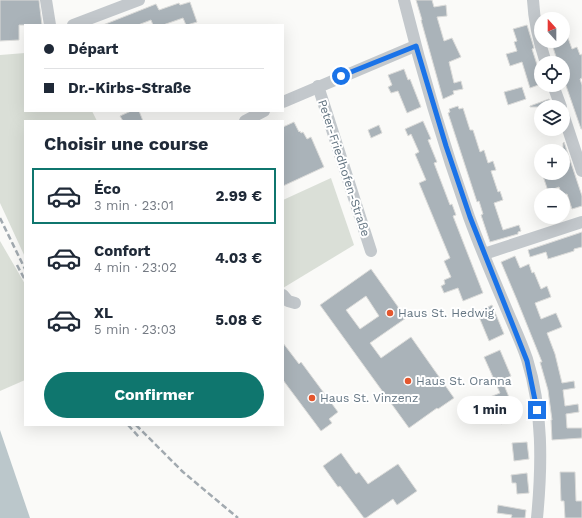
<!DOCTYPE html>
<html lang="fr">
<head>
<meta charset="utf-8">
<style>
	body { margin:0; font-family:"Work Sans",sans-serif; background:#f6f6f7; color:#1f2937; height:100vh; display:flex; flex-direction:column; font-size:15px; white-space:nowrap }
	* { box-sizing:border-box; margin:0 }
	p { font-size:13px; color:#747a83 }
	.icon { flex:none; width:22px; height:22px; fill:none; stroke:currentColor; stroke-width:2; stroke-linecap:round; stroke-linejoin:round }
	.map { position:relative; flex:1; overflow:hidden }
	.side { position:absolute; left:24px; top:120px; width:260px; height:306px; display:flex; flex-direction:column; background:#fff; border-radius:0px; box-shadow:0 4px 16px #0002 }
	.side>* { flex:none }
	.top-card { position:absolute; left:24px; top:24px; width:260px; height:88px; border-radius:0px; box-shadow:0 4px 16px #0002; display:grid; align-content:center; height:88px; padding:0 20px; background:#fff }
	.needle { width:26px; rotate:339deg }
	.tools { position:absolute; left:534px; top:12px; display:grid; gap:8px }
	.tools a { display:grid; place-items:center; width:36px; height:36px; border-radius:50%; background:#fff; box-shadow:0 4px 16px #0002; font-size:20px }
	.end { position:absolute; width:18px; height:18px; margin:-9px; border:5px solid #1a73e8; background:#fff; box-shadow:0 0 0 2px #fff }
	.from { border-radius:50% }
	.bubble { position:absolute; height:28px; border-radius:14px; background:#fff; box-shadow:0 4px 16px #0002; font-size:13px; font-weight:700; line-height:28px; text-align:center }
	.top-card b { display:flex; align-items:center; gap:14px; height:38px; font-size:15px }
	.top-card b+b { border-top:1px solid #e0e1e3 }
	.top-card i { width:10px; height:10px; background:#1f2937 }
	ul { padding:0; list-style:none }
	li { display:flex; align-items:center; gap:12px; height:56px; margin:0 8px 6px; padding:0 12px; border:2px solid transparent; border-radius:0px }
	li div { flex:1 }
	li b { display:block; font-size:15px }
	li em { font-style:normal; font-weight:700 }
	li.on { border-color:#0f766e }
	li>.icon { width:36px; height:36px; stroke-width:1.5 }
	h2 { padding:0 20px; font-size:18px; line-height:48px }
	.action { display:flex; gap:8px; margin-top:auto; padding:8px 20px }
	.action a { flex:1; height:46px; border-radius:24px; background:#0f766e; color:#fff; font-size:16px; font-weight:700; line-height:46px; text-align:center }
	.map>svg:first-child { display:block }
</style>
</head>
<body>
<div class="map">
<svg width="582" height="518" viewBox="0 0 582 518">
	<rect width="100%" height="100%" fill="#fafaf8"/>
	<g fill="#dadfd7">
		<path d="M25,53v58h67l5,10h-72v136l-25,-54v-148z"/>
		<path d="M331,178l23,67 -71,43v-88z"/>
		<path d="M0,241l25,43v96l-25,11z"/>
	</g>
	<path fill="#bbc7cb" d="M0,430l30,88h-30z"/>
	<g fill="#aab3b9" stroke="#dcdcda" fill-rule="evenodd">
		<path d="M0,0h39l3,25h-23v15l-19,1z"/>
		<path d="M416,0h16l2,7 12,-2 1,11 -10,1 7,24 8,-3 9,19 -12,5 5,21 7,-2 2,8 -10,2 1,3 -11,5 -22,-79h1z"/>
		<path d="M190,2l7,20 -10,3h-1l-3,-7 -20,7h-10l-2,-5 -13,5h-35l53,-21 3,6 20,-7 1,2z"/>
		<path d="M527,25l7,23 -2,1 9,28v7l-11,4 -8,-26 -12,4 -4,-12 11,-3 -3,-9 3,-1 -4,-12z"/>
		<path d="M564,27l8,22 5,-2 3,8 2,-1v24l-2,1 2,6v44h-1l-18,-52v-14h-5l-7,-22h12z"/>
		<path d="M404,69l4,11 2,-1 11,28 -14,6 -9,-22 -7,2 -3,-6 4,-2 -4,-10z"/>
		<path d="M522,87l4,12 -18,6 -4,-13z"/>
		<path d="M549,99l3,8h-22v-1z"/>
		<path d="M458,106l1,3 4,-1 7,22h3l7,22 4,-2 4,13 5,-2 3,9 -5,1 7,21 2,-1 3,9 -9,3 9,27 16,-5 2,6 -3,1v2l-28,8 -9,-27 2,-1 -4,-13 -2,1 -29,-89 2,-1 -1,-3z"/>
		<path d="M131,111h8l4,10h-20l-3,-5z"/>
		<path d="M423,121l8,18 -3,1 9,22 -3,1 16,42 2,-1 4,11 -3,1 30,77 -20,8 -5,-13 -14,5 -3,-7 4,-2 -1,-4 7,-3 -7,-16 6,-3 -31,-75 7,-3 -11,-26 4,-2 -8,-18 -3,2 -3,-7z"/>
		<path d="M294,122l5,10 1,-1 1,2 2,-1 4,7 4,-2 13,30 -41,19v-59z"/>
		<path d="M379,125l3,8 -11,5 -3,-8z"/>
		<path d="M564,142l18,54v10l-10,3 -5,-15 -5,1 -3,-8 -11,4 -6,-18h21v-30z"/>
		<path d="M582,232v15l-8,2v2l-26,8 -2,-7 -16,5 -2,-7z"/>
		<path d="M515,256l5,12 9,-4 3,9 2,-1 7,17 6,-3 4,11 -16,6 6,16 15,-6 6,14 -15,6 8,21 7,29 12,-2 1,7 -12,2 2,16 13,-2 1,8 -13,2 1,14h15v10l-30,2 -1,-20h1l-4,-30 -8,-28h2l-25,-62 -16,-38z"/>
		<path d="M371,269l35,49 -36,25 11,15 30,-21 43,61 -16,11 -1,-1 -28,20 -89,-123zM366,296l13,20 -19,13 -14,-19z"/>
		<path d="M492,305l12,29 -15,7 -12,-29z"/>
		<path d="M283,343l16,21 2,-2 37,50 -9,7 3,4 -11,8 -38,-51z"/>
		<path d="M500,350l11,26 -9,4 15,37 -16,7 -11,-27 10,-4 -16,-36z"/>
		<path d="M527,442l2,17 -15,2 -2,-18z"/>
		<path d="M341,453l15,21 3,-2 9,12 30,-20 19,27 -20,14 -4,-6 -27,19h-2l-24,-32 -2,1 -15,-21z"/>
		<path d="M560,472h15l1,29h6v17h-17l-1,-17h-3z"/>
		<path d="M527,473l2,20 -12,1 -1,-11h-4l-1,-8z"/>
		<path d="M498,505l28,5 -1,8h-14l1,-3 -15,-2z"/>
	</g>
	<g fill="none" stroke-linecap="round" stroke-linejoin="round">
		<g stroke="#c3c8cc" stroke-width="12">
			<path d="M46,0l4,25"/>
			<path d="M404,0c18,73 40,146 65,217 12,33 26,65 40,98 6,14 13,29 18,44 16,51 15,107 10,159"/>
			<path d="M533,0c1,22 6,42 13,63"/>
			<path d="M73,25l66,-25"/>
			<path d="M553,85l8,22"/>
			<path d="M318,86l53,165"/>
			<path d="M283,102l132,-56"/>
			<path d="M563,114l19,57"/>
			<path d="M245,121l19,-10"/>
			<path d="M484,254l98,-32"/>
			<path d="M283,295l5,6 7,2"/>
		</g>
		<g stroke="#a2aab0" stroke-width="2.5" stroke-dasharray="6 3" stroke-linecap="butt">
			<path d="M0,218l25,51"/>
			<path d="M17,265l8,15"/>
			<path d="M128,425l11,12"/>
			<path d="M136,425l47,47 55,46"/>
		</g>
	</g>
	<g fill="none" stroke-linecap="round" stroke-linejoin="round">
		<path stroke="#1a73e8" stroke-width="5" d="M341,76l75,-30 30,100 24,71 57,144 10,49"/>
	</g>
	<g fill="#e4572e" stroke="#fff" stroke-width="1.5">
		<circle cx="390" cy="313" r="4"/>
		<circle cx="408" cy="381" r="4"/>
		<circle cx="312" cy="398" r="4"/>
	</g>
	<g text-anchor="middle" stroke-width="4" stroke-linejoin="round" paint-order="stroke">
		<g font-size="12" fill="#657683" stroke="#fff">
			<text transform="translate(344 168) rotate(72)" y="4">Peter-Friedhofen-Straße</text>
		</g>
		<g font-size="12" fill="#657683" stroke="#fff" text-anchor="start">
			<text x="398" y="317">Haus St. Hedwig</text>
			<text x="416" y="385">Haus St. Oranna</text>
			<text x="320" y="402">Haus St. Vinzenz</text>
		</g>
	</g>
</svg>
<div class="tools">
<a><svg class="needle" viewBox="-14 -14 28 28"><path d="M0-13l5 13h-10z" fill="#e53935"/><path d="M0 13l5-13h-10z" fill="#747a83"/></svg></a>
<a><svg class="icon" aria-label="locate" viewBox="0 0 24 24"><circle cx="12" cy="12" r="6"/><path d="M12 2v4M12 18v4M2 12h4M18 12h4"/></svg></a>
<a><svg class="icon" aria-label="layers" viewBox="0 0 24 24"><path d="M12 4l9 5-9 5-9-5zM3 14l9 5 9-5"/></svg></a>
<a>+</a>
<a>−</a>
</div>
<i class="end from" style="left:341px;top:76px"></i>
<i class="end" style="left:537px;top:410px"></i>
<div class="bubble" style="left:457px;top:396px;width:66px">1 min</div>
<div class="top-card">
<b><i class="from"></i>Départ</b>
<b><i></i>Dr.-Kirbs-Straße</b>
</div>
<section class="side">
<h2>Choisir une course</h2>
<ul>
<li class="on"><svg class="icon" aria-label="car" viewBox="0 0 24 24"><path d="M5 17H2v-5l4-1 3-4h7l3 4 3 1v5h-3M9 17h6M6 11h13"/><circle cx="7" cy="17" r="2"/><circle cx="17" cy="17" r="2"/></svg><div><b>Éco</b><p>3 min · 23:01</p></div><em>2.99 €</em></li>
<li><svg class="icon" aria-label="car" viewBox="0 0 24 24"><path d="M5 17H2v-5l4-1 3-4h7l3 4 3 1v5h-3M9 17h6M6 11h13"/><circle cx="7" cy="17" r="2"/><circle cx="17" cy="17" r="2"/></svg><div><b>Confort</b><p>4 min · 23:02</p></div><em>4.03 €</em></li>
<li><svg class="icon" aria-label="car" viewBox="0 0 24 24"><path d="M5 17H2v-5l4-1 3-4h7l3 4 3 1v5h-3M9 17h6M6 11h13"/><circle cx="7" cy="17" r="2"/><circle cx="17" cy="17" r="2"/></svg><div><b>XL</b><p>5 min · 23:03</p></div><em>5.08 €</em></li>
</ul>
<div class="action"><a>Confirmer</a></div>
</section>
</div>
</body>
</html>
